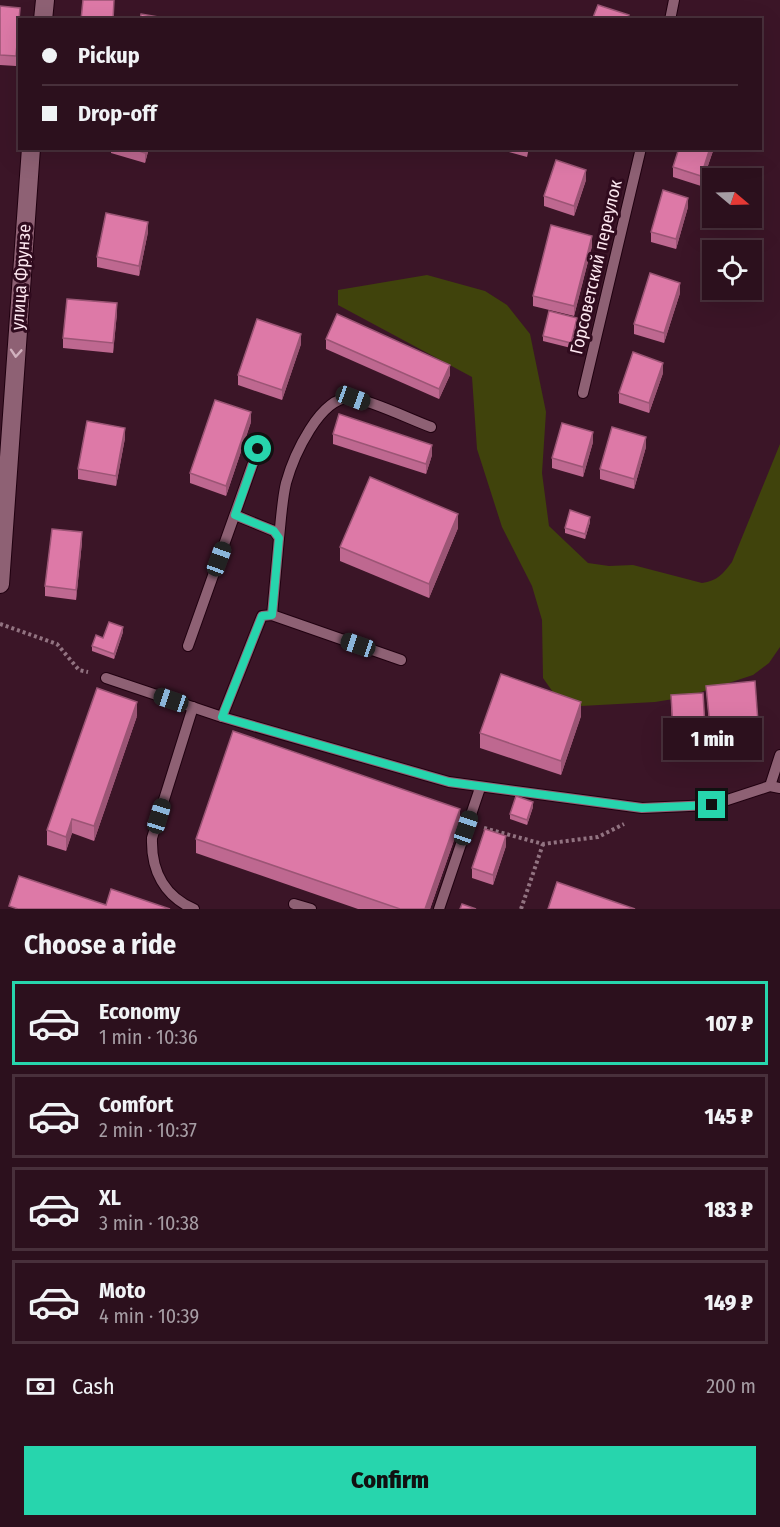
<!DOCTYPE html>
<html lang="en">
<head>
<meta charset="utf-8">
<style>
	body { margin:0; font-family:"Fira Sans Condensed",sans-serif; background:#381e2a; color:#f1f3f6; height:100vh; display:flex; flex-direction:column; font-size:22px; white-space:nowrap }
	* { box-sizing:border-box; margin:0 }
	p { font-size:20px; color:#a69da4 }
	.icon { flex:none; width:33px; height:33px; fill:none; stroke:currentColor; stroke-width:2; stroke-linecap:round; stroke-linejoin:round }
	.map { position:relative; height:909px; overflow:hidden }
	.sheet { display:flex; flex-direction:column; background:#2c101d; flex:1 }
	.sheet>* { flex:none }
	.top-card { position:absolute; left:18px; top:18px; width:744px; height:132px; border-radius:0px; box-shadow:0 6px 24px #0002,0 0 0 2px #48303b; display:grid; align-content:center; height:132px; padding:0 24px; background:#2c101d }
	.needle { width:39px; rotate:109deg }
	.tools { position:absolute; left:702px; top:168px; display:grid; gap:12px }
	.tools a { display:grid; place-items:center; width:60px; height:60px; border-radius:0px; background:#2c101d; box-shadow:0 6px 24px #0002,0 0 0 2px #48303b; font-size:30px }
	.end { position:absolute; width:27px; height:27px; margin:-14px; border:8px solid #27d5ad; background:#111; box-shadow:0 0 0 3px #111 }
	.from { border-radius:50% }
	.bubble { position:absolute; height:42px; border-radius:0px; background:#2c101d; box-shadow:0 6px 24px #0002,0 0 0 2px #48303b; font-size:20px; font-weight:800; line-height:42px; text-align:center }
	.car { position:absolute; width:18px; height:36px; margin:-18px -9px; border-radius:8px; box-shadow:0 0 4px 2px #0007; background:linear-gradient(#222 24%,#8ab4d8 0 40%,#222 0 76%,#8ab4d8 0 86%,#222 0) }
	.top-card b { display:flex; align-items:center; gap:21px; height:57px; font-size:22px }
	.top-card b+b { border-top:2px solid #48303b }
	.top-card i { width:15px; height:15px; background:#f1f3f6 }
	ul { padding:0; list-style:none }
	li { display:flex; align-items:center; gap:18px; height:84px; margin:0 12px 9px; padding:0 12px; border:3px solid #48303b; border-radius:0px }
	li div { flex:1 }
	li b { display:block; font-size:22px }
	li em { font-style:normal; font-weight:800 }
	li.active { border-color:#27d5ad }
	li>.icon { width:54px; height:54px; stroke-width:1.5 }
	h2 { padding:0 24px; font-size:27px; line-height:72px }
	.pay { display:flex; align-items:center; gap:15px; height:66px; padding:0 24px; font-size:22px }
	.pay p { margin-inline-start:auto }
	.cta { display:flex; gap:12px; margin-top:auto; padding:12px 24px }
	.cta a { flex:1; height:69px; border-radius:0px; background:#27d5ad; color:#111; font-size:24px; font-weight:800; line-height:69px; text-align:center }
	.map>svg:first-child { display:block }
</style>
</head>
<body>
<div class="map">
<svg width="780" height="909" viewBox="0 0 780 909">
	<rect width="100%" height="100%" fill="#3b1527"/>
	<path fill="#40430c" d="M427,275l58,16 22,14 23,29 16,78 -4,61 7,53 39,37 21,3 24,-1 69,18c15,-2 21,-9 30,-21l48,-118v203l-11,16 -16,12 -67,22 -31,5 -74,4 -26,-11 -12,-17 -1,-58 -10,-34 -30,-59 -25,-78 -5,-72 -134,-72v-15z"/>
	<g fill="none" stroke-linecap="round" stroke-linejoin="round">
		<defs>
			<g id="service">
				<path d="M670,20l4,-20"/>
				<path d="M583,393l58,-245"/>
				<path d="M235,515l39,16 5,7 -7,77"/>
				<path d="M279,538c2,-18 3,-38 7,-55 7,-25 34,-89 67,-85 17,2 59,22 78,29"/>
				<path d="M188,646l70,-197"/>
				<path d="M106,678l116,39 227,65 193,26 70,-3 58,-19 10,2"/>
				<path d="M193,707l-41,131c-1,32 12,58 42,71"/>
				<path d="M222,717l40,-101 10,-1 129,45"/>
				<path d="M770,786l10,-31"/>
				<path d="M294,904l17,5"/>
				<path d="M439,909l41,-121"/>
			</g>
			<g id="secondary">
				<path d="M43,20l2,-20"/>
				<path d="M0,584l31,-436"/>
			</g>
		</defs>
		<use href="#service" stroke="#200110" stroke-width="12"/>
		<use href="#secondary" stroke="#200110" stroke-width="20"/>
		<g stroke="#927381" stroke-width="4" stroke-dasharray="3 3" stroke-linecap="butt">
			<path d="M0,624l57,20 22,26 9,2"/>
			<path d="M484,828l59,16 55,-7 26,-13"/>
			<path d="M521,909l22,-65"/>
		</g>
		<use href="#service" stroke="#8e6174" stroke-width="10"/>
		<use href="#secondary" stroke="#8e6174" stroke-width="18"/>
	</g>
	<g fill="#be6890">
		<path d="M0,6l20,12 -4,48 -16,-1z"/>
		<path d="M111,148h38l-4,15 -34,-10z"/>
		<path d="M495,148h34l-2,9z"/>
		<path d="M679,148h35l-13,38 -28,-9v-10z"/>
		<path d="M586,180l-12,36 -30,-10v-10z"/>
		<path d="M688,207l-12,42 -25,-7v-10z"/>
		<path d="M148,232l-9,44 -42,-9v-10z"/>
		<path d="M592,246l-18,70 -41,-10v-10z"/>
		<path d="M680,293l-16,50 -30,-9v-10z"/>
		<path d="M117,313l-4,40 -50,-5v-10z"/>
		<path d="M577,323l-6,25 -28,-7v-5z"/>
		<path d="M326,339l124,36 -11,24 -113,-50z"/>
		<path d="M301,344l-19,56 -44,-15v-10z"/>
		<path d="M663,373l-14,40 -30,-10v-10z"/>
		<path d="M251,422l-25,74 -36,-13v-10z"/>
		<path d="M333,434l99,21 -6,19 -93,-30z"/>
		<path d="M125,438l-9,48 -38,-7v-10z"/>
		<path d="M593,442l-10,35 -31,-9v-10z"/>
		<path d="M646,447l-12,42 -34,-10v-10z"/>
		<path d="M590,522l-5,17 -20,-6v-5z"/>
		<path d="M458,528l-29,70 -89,-37v-14z"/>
		<path d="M82,542l-6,58 -31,-4v-10z"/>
		<path d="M123,632l-9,27 -22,-8v-5l11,-8z"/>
		<path d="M706,686l52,36v10l-48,4z"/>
		<path d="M671,705l34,22v10l-32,1z"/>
		<path d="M137,716l-43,125 -22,-8 -6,18 -19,-6v-15z"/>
		<path d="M581,716l-20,59 -81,-27v-15z"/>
		<path d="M533,807l-6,18 -17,-6v-5z"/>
		<path d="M460,823l-30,86h-72l-162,-56v-14z"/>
		<path d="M506,846l-13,39 -21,-7v-10z"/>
	</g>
	<g fill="#9b5575">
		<path d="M20,8v10l-4,48v-10z"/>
		<path d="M146,148h3l-4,15v-10z"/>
		<path d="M710,148h4l-13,38v-10z"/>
		<path d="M586,170v10l-12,36v-10z"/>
		<path d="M688,198v9l-12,42v-10z"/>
		<path d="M148,222v10l-9,44v-10z"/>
		<path d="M592,236v10l-18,70v-10z"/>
		<path d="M680,283v10l-16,50v-10z"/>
		<path d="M117,303v10l-4,40v-10z"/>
		<path d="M577,318v5l-6,25v-5z"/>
		<path d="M301,334v10l-19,56v-10z"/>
		<path d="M663,363v10l-14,40v-10z"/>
		<path d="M450,365v10l-11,24v-10z"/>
		<path d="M251,412v10l-25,74v-10z"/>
		<path d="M125,428v10l-9,48v-10z"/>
		<path d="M593,432v10l-10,35v-10z"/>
		<path d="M646,437v10l-12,42v-10z"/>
		<path d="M432,445v10l-6,19v-10z"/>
		<path d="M458,514v14l-29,70v-14z"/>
		<path d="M590,517v5l-5,17v-5z"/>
		<path d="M82,532v10l-6,58v-10z"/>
		<path d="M123,627v5l-9,27v-5z"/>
		<path d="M137,702v14l-43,125v-15z"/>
		<path d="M581,702v14l-20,59v-14z"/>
		<path d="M533,802v5l-6,18v-5z"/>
		<path d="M460,809v14l-30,86h-5z"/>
		<path d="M72,819v14l-6,18v-14z"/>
		<path d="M506,836v10l-13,39v-10z"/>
	</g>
	<g fill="#dd79a7" stroke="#9b5575" stroke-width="1.5">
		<path d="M83,0h31l-1,20h-32z"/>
		<path d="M598,5l31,10 -2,5h-35z"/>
		<path d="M0,6l20,2 -4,48 -16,-1z"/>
		<path d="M141,14l35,6h-36z"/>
		<path d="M130,148h16l-1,5z"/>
		<path d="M679,148h31l-9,28 -28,-9z"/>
		<path d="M556,160l30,10 -12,36 -30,-10z"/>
		<path d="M663,190l25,8 -12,41 -25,-7z"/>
		<path d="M106,213l42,9 -9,44 -42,-9z"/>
		<path d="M551,225l41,11 -18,70 -41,-10z"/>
		<path d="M650,273l30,10 -16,50 -30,-9z"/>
		<path d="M67,299l50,4 -4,40 -50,-5z"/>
		<path d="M549,311l28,7 -6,25 -28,-7z"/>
		<path d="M337,314l113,51 -11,24 -113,-50z"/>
		<path d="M257,319l44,15 -19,56 -44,-15z"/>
		<path d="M633,352l30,11 -14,40 -30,-10z"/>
		<path d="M215,400l36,12 -25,74 -36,-13z"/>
		<path d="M339,414l93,31 -6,19 -93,-30z"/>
		<path d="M87,421l38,7 -9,48 -38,-7z"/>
		<path d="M562,423l31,9 -10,35 -31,-9z"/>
		<path d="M612,427l34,10 -12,42 -34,-10z"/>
		<path d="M370,477l88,37 -29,70 -89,-37z"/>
		<path d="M570,510l20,7 -5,17 -20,-6z"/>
		<path d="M52,529l30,3 -6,58 -31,-4z"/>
		<path d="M109,622l14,5 -9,27 -22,-8 4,-11 7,3z"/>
		<path d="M501,674l80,28 -20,59 -81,-28z"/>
		<path d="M755,681l3,41 -48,4 -4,-40z"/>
		<path d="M97,688l40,14 -43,124 -22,-7 -6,18 -19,-7z"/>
		<path d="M703,693l2,34 -32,1 -2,-33z"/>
		<path d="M233,731l227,78 -35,100h-25l-204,-70z"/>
		<path d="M516,796l17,6 -6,18 -17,-6z"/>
		<path d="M485,829l21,7 -13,39 -21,-7z"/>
		<path d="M19,876l87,29 5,-16 59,20h-152l-9,-3z"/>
		<path d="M557,882l78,27h-87z"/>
		<path d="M462,904l14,5h-16z"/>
	</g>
	<defs><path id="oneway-chevron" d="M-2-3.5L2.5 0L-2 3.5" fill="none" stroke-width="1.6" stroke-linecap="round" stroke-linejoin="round" transform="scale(1.5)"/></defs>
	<use stroke="#d1b1be" href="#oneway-chevron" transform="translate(16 353) rotate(94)"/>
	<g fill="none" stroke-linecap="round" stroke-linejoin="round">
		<path stroke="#27d5ad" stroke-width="8" d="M258,449l-23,66 39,16 5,7 -7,77 -10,1 -40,101 227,65 193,26 70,-3"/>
	</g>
	<g text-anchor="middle" stroke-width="6" stroke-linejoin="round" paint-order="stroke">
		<g font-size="18" fill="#fde7f0" stroke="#300b1e">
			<text transform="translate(596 267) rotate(-77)" y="6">Горсоветский переулок</text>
			<text transform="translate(21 277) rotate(-86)" y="6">улица Фрунзе</text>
		</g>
	</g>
</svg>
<div class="tools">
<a><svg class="needle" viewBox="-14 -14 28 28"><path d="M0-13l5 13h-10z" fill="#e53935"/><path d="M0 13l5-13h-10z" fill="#a69da4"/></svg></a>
<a><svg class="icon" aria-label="locate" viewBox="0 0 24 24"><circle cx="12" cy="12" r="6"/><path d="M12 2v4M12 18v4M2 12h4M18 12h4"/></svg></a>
</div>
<i class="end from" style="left:258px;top:449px"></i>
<i class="end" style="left:712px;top:805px"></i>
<div class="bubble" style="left:663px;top:718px;width:99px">1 min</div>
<i class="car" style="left:353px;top:398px;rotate:110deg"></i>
<i class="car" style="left:219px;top:559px;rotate:20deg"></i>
<i class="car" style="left:358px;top:645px;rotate:289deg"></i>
<i class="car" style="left:171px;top:700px;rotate:289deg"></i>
<i class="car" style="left:159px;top:816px;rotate:17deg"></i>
<i class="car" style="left:466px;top:828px;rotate:19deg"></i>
<div class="top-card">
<b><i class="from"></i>Pickup</b>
<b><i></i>Drop-off</b>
</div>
</div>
<section class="sheet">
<h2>Choose a ride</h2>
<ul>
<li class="active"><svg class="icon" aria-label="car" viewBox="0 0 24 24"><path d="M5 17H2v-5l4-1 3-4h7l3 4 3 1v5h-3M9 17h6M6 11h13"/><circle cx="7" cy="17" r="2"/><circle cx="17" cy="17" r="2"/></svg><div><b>Economy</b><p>1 min · 10:36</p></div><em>107 ₽</em></li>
<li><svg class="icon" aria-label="car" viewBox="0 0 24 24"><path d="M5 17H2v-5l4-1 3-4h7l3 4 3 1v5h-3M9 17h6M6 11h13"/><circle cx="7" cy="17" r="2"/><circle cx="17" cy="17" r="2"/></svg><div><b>Comfort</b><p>2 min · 10:37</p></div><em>145 ₽</em></li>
<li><svg class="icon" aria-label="car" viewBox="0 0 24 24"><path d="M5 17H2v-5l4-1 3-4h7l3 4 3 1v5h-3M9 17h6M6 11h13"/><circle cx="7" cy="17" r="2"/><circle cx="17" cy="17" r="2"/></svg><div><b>XL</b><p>3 min · 10:38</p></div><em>183 ₽</em></li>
<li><svg class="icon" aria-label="car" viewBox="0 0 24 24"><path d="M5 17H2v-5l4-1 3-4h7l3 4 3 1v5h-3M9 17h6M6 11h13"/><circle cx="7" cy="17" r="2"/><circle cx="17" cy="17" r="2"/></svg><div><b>Moto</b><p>4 min · 10:39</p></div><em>149 ₽</em></li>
</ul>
<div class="pay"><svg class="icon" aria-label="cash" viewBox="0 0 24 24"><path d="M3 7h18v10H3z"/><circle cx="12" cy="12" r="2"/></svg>Cash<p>200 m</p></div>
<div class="cta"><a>Confirm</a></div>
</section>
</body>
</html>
